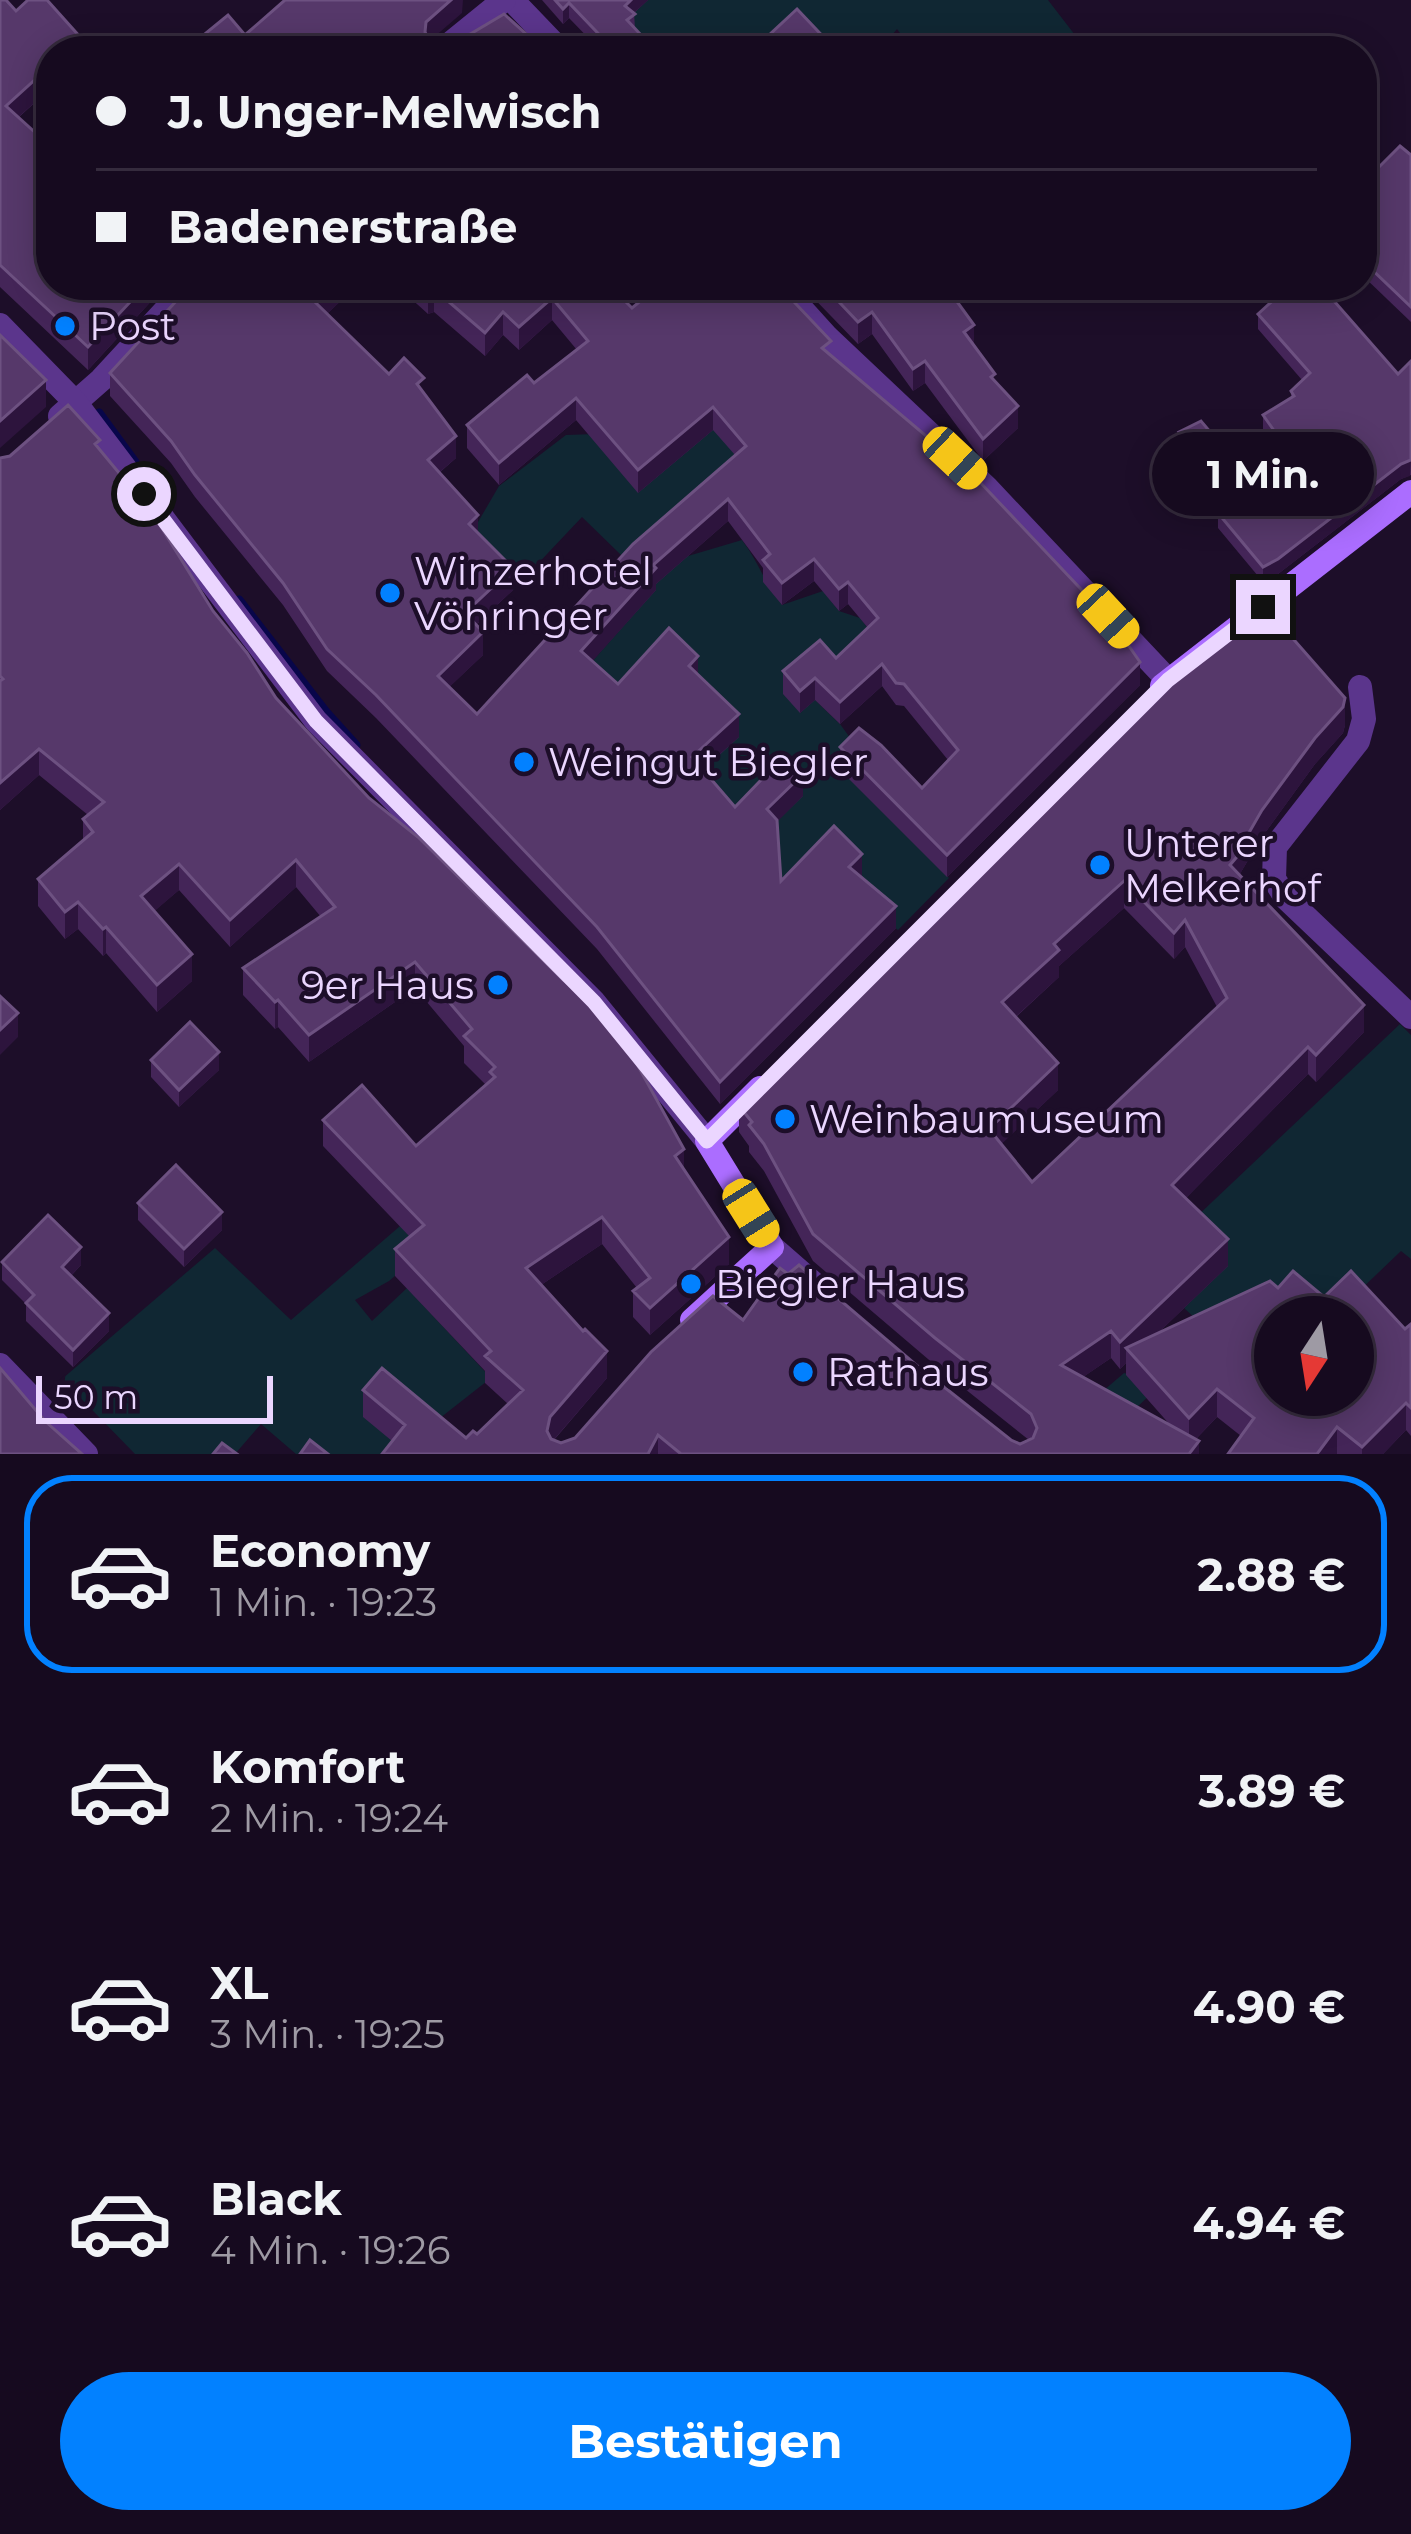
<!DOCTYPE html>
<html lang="de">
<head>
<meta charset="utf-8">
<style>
	body { margin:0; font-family:Montserrat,sans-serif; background:#1f1328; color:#f1f3f6; height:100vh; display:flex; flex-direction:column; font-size:45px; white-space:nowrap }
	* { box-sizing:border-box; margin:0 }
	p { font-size:39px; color:#9e9aa4 }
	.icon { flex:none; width:66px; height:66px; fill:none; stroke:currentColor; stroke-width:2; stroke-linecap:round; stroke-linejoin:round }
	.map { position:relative; height:1454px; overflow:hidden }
	.panel { display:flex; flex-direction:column; background:#160a1f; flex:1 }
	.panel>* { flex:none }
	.hud { position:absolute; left:36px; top:36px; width:1341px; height:264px; border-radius:48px; box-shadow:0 6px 30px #0003,0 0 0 3px #352b3d; display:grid; align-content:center; height:264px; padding:0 60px; background:#160a1f }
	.needle { width:78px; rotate:192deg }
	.tools { position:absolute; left:1254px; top:1296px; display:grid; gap:24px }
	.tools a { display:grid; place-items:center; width:120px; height:120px; border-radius:50%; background:#160a1f; box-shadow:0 6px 30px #0003,0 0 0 3px #352b3d; font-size:60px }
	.scale { position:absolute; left:36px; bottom:30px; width:237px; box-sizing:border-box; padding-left:12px; border:6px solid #ebd6ff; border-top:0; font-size:33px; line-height:42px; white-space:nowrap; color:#ebd6ff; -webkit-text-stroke:9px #1d0e29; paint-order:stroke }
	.end { position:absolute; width:54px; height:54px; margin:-27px; border:15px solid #ebd6ff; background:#111; box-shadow:0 0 0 6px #111 }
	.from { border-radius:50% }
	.bubble { position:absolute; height:84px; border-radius:42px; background:#160a1f; box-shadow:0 6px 30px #0003,0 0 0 3px #352b3d; font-size:39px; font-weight:700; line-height:84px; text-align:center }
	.car { position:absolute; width:36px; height:72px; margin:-36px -18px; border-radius:15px; box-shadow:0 0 9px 3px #0007; background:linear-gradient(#f5c518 24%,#345 0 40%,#f5c518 0 76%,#345 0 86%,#f5c518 0) }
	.hud b { display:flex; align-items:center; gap:42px; height:114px; font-size:45px }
	.hud b+b { border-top:3px solid #352b3d }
	.hud i { width:30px; height:30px; background:#f1f3f6 }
	ul { padding:21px 0 0; list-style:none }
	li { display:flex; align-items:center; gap:36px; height:198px; margin:0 24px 18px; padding:0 36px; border:6px solid transparent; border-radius:48px }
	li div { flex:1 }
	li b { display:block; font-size:45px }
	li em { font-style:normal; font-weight:700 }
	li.selected { border-color:#0281ff }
	li>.icon { width:108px; height:108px; stroke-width:1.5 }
	.cta { display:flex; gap:24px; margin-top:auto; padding:24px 60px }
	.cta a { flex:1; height:138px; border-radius:72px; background:#0281ff; color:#fff; font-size:48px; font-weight:700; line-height:138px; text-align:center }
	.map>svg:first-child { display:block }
</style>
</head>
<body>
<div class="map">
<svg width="1411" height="1454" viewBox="0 0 1411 1454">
	<rect width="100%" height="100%" fill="#1d0e29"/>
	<g fill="#102733">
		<path d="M648,0h400l37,48 -4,3h-168l-16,-22 -18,22h-237l-17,-30z"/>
		<path d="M770,422l-102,116 20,18 54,-16c16,21 23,44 40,65l41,-14 16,20 21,7 18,23 -63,59 25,24 19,26 -18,20 108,108 -51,52 -25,-21 -87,-11 -53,-68 -135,-102 -17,-54 75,-85 -74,-72 -69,73 -23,-22 -12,-31v-15l21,-36 67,-51 29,-1 43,58 74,-64z"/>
		<path d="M1400,1024l11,11v224l-10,-8 -69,66 -38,-18 -80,36 -95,89 -30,-21 35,-30 11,3 61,-57 -12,-11 43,-42 -185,97z"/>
		<path d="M515,1127l-93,126 -33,28 -34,19 17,21 35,-33 84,90 -65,51 -22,25h-108l-35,-30 -26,30h-100l-73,-75 153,-131 76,72z"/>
	</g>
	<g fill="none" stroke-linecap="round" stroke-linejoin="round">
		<g stroke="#08064a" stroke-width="9">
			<path d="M99,413l36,49"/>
			<path d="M239,600l87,112 30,33"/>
		</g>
		<g stroke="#5b358c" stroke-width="24">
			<path d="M512,0l49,51"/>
			<path d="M441,51l63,-51"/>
			<path d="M780,285l47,52 160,151 181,192"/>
			<path d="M60,416l41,-36 88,-95"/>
			<path d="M1360,687l4,32 -6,22 -83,106 -1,32 12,19 125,119"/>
			<path d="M772,1247l48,42"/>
			<path d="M0,1365l86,89"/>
		</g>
		<path stroke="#5b358c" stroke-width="24" d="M0,325l75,77 241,319 278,281 113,139"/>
		<g stroke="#ab6dff" stroke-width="24">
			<path d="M1162,686l249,-194"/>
			<path d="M692,1320l80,-73 -65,-106 53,-53"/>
		</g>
	</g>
	<g fill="#442558" fill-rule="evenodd">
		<path d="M0,0l81,51h-30v37l-32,29 147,168 -78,85 -88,-83z"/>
		<path d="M542,0h106l-14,13 1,15 21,23h-55l-32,-33 -6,6z"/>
		<path d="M1411,155v167l-49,-47v-91z"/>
		<path d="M357,285l-30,29 62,60 35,19 32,65 -17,15 74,117 -37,35 7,30 -34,32 28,27 258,-259 -22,-25 -75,63 -62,-73 -77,65 -32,-37v-23l67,-42 43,-33 -25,-30 -33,30 -16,-15 -18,21 -51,-44 -6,2 -32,-29h213l23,23 199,47 309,330 -193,192 -107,-107v-23l82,41 26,-28 -44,-54 -8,-1 -14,-19 -42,38 -25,-24 -15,13 -17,-19v-23l53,-13 32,-30 -20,-24 -9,7 -25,-30 -32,24 -19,-23v-14l-35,-47 -72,63v6l-64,71 26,23 80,-8 41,61 -36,33 32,37 68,-11 -26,25 4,60 81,-5 34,52 -176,176 -123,-155 -221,-231 -49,-47 -44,-66 -88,-108 -24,-34 -61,-67v-23z"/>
		<path d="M801,285h144l29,61 21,34 23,48 -35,33 -58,-78 -12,8 -41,-57 -14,10z"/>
		<path d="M1258,314l140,60 13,-13v114l-10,4 -123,95 -15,8 -45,-54v-15l7,-6 -46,-60v-15l55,28 33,-23 -4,-7v-15l28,-17v-7l11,-11 -44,-51z"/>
		<path d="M100,451l176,247 408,471 45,95 -79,71 -17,-18v-26l4,-3 -35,-44 -61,41 66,93 -53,62 7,3 14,-5 168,-118 172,44 96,76 9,4 9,-4 -94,-75 -122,-104 -49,-90 -15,-19v-6l-10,-14v-26l606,-381 -2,8 -28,31 -53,73 -21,35v4l123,156 -48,50 -8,-8 -122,124 42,68 -70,67 120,-45 46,9 81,32 6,-5v112l-5,-6 -23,24h-155l13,-18 -24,-19 -21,22 3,15h-817l10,-13 -29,-24v-27l103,48 11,-4 31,-30 -23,-21v-12l-90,-95v-27l15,-12 -87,-91v-26l93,26 70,-61 -22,-22v-17l-49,-58 -106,74 -31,-35 -3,2 -32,-34v-27l78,-51 -25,-30 -66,60 -51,-57 -25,21 38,70 -35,31 -51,-59 -3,3 -25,-27 -13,10 -27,-33v-27l45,-39v-21l5,-4 -49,-40 -39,35v-352zM1124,908l50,51 11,-12 32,60 -185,175 -31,-38 57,-54 -42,-73 43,-40v-11zM1111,1358l9,11 6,-6v12l45,51 -88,-49z"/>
		<path d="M151,1060l68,10 -40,37 -28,-30z"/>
		<path d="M138,1203l84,27 -38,37 -46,-47z"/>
		<path d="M2,1262l79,3 -10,11 38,55 -36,36 -47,-46v-17l-24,-24z"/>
	</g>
	<g fill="#2d143d">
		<path d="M451,0h12l-1,13 -36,31 -1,7 1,-29z"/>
		<path d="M631,0h17l-23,21v-15z"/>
		<path d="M569,3v15l-6,6v-15z"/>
		<path d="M81,38v13h-14z"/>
		<path d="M51,65v23l-45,40v-22z"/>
		<path d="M146,285h20l-78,85v-23z"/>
		<path d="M334,285h23l-41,40v-22z"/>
		<path d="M434,289v23l-6,2v-23z"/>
		<path d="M552,298v22l-33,30v-23z"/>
		<path d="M503,312v23l-18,21v-23z"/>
		<path d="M872,312v22l-14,10v-22z"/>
		<path d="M974,325v22l-10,-15z"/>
		<path d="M925,361v22l-12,8v-22z"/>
		<path d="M46,380v27l-46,41v-27z"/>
		<path d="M576,398v22l-77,65v-22z"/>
		<path d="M1018,406v22l-35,33v-22z"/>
		<path d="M713,407v23l-75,63v-23z"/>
		<path d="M456,436v22l-28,24v-22z"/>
		<path d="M1411,460l-1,16 -9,3 -123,95 -15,8v-15l138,-103z"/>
		<path d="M728,499v22l-72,63v6l-75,84v-23l72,-86z"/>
		<path d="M478,515v22l-9,-13z"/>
		<path d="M814,559v22l-32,24v-22z"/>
		<path d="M513,568v22l-48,45v-22z"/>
		<path d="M848,582v22l-9,7v-22z"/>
		<path d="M483,632v23l-45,43v-22z"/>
		<path d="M698,656v22l-9,-12z"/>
		<path d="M1140,662v23l-193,192v-22z"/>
		<path d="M882,664v22l-42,38v-22z"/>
		<path d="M815,678v22l-15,13v-22z"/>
		<path d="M1345,698v27l-2,8 -28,31 -53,73 -21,35v7l-11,-14 9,-15 23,-40z"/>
		<path d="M739,714v23l-47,42v-22z"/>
		<path d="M39,749v26l-39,35v-27z"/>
		<path d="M803,774v22l-36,36v-23z"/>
		<path d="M862,854v22l-13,13v-22z"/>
		<path d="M296,860v27l-66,60v-27z"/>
		<path d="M179,864v26l-38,33v-27z"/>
		<path d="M1124,881v27l-65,58v11l-57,52v-27l52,-58z"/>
		<path d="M78,902v27l-13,10v-27z"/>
		<path d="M896,906v22l-176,176v-22z"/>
		<path d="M1185,920v27l-11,12v-26z"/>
		<path d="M106,927v26l-3,3v-27z"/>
		<path d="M192,954v27l-35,31v-27z"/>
		<path d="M415,962v26l-106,74v-27z"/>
		<path d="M278,1000v27l-3,2v-27z"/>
		<path d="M1364,1005v27l-48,50v-27z"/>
		<path d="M18,1013v24l-18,18v-25z"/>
		<path d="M1308,1047v27l-136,138v-27z"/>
		<path d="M219,1052v18l-40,37v-17z"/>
		<path d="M1058,1063v27l-69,66v-27z"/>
		<path d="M684,1149v26l-9,-19z"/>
		<path d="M222,1212v18l-38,37v-18z"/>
		<path d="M602,1217v27l-76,51v-27z"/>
		<path d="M729,1237v27l-79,71v-27z"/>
		<path d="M1228,1239v27l-94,90 -8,-8v15l-6,6v-27z"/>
		<path d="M81,1247v18l-19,20v-18z"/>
		<path d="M109,1313v18l-36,36v-17z"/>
		<path d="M1111,1331v27l-50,34v-27z"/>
		<path d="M607,1351v27l-57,66 -3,-13 3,-14z"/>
		<path d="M1217,1389v28l-28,29v-28z"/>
		<path d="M1406,1403v27l-23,24h-21v-7z"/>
		<path d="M1337,1427v27h-20z"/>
		<path d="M658,1435v19h-10z"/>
		<path d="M1199,1441v13h-10z"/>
	</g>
	<g fill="#56386a" stroke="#6d5181" stroke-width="3" fill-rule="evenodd">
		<path d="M0,0h6l10,11 12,-11h19l34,38 -14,13h-16v14l-45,41 45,41v138h95l-58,62 -88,-82z"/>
		<path d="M285,0h166l-25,22 -1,10 4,8 13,5 13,-7v5l49,-29 41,37h-361l44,-36 17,20z"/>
		<path d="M555,0h76l-6,6 10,8 -8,6 29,31h-41l-46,-48 -6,6z"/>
		<path d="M797,9l34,36 -7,6h-72z"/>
		<path d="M1400,146l11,9v152l-49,-47v-76z"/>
		<path d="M191,285h143l-18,18 73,71 15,-16 20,20 -7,6 39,52 -28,24 50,55 -9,9 44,44 -48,45 18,19 -45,44 39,38 156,-170 113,-98 -33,-39 -75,63 -62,-72 -77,65 -32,-38 60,-50 7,8 54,-42 -36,-43 -33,29 -16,-15 -18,21 -51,-44 -6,2 -7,-6h188l23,23 28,-23h118l53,56 -9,7 154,130 136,144 28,40 -193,193 -107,-108 19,-19 22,17 41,43 36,-38 -54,-66 -8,-1 -14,-19 -42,38 -25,-24 -15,13 -17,-20 37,-31 16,18 42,-40 -30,-36 -9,7 -25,-30 -32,24 -19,-23 7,-6 -42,-55 -75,66 3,3 -75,83 37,33 51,-56 29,28 -9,10 50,48 -47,43 43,50 50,-52 18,19 -36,35 10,11 4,61 53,-55 28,28 -13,13 47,39 -176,176 -123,-155 -221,-232 -49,-46 -44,-66 -88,-108 -24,-34 -61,-68z"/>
		<path d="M823,285h122l29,40 -10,7 31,42 -4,3 27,29 -35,33 -58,-78 -12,8 -41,-57 -14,10z"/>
		<path d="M1290,285h30l78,89 13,-13v99l-10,4 -123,95 -15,8 -45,-54 15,-11 -54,-70 22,-11 33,39 41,-28 -12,-17 31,-19 -3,-5 19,-18 -52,-59z"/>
		<path d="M0,335l46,45 -46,41z"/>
		<path d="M68,405l32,35 -5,4 58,70 60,97 34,42 29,45 93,100 49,39 145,143 37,30 33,47 51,92 -9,7 54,81 -79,71 -17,-17 17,-13 -48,-61 -76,51 57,63 2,-2 22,22 -57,66 -3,14 4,8 10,4 14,-5 76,-86 62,-56 30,24 37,-52 8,6 11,-9 116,99 96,76 9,4 13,-6 4,-10 -6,-14 -96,-76 -122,-104 -49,-90 -15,-19 3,-3 -13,-16 420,-421 108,-76 78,89 -2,9 -28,31 -53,72 -23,40 2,2 -11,13 134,140 -48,50 -8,-8 -136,138 56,54 -108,103 -9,-11 -50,34 138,76 -10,13h-508l-23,-19 -10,19h-266l23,-29 -42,-35 19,-22 84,70 7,-7 4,3 46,-44 -38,-34 6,-5 -96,-102 29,-24 -101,-105 39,-35 54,61 79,-69 -5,-5 5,-5 -31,-31 8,-7 -57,-67 -106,73 -31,-35 -3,2 -32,-34 92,-61 -39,-47 -66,60 -51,-56 -38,32 51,58 -35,31 -51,-58 -3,2 -25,-27 -13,10 -27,-33 55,-47 -10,-13 21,-17 -65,-53 -39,34v-102l3,-2 -3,-3v-218l10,-2zM1124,881l50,52 11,-13 42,78 -195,184 -43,-53 69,-66 -56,-61 57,-52 -5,-6z"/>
		<path d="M0,996l18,17 -18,17z"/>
		<path d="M190,1022l29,30 -40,38 -28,-30z"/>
		<path d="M176,1165l46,47 -38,37 -46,-46z"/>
		<path d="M48,1215l33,32 -19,20 47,46 -36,37 -47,-47 8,-8 -32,-33z"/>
		<path d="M1293,1271l31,26 27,-26 54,58 6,-5v84l-5,-5 -44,44 -25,-20 -20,27h-89l26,-36 -37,-29 -28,29 -63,-70 144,-67 8,7zM1275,1317h78v78h-78z"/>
		<path d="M0,1368l45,53 37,33h-82z"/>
		<path d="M310,1440l18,14h-28z"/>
		<path d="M222,1443l15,11h-24z"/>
	</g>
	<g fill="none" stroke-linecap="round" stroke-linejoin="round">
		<path stroke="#ebd6ff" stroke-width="15" d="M144,494l172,227 278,281 113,139 461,-461 95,-73"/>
	</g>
	<g fill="#0281ff" stroke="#1d0e29" stroke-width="4.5">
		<circle cx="65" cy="326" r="12"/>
		<circle cx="390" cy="593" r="12"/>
		<circle cx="524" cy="762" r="12"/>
		<circle cx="1100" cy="865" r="12"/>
		<circle cx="498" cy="985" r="12"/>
		<circle cx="785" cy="1119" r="12"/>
		<circle cx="691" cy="1284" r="12"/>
		<circle cx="803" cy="1372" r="12"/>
	</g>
	<g text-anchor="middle" stroke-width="9" stroke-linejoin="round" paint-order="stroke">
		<g font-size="39" fill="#ebd6ff" stroke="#1d0e29" text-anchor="start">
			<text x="89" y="340">Post</text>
			<text x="414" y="585">Winzerhotel<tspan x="414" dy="45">Vöhringer</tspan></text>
			<text x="548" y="776">Weingut Biegler</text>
			<text x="1124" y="857">Unterer<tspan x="1124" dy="45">Melkerhof</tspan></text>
			<text x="474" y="999" text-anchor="end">9er Haus</text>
			<text x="809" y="1133">Weinbaumuseum</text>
			<text x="715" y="1298">Biegler Haus</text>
			<text x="827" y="1386">Rathaus</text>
		</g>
	</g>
</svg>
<div class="tools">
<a><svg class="needle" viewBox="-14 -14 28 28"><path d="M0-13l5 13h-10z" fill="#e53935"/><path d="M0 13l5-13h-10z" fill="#9e9aa4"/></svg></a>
</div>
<div class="scale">50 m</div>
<i class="end from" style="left:144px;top:494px"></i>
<i class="end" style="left:1263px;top:607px"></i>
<div class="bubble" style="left:1152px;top:432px;width:222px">1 Min.</div>
<i class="car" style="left:955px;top:458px;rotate:133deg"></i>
<i class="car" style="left:1108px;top:616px;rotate:137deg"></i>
<i class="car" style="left:751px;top:1213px;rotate:148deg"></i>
<div class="hud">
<b><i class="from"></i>J. Unger-Melwisch</b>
<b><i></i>Badenerstraße</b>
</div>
</div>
<section class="panel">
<ul>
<li class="selected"><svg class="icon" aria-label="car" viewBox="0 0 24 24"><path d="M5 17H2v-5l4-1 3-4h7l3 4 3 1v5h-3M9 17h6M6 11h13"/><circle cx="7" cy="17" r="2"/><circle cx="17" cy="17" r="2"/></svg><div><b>Economy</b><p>1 Min. · 19:23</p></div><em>2.88 €</em></li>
<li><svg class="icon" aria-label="car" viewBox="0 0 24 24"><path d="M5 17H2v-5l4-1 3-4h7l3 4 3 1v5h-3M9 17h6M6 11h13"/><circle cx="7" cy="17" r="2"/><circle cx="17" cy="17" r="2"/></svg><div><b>Komfort</b><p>2 Min. · 19:24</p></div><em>3.89 €</em></li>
<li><svg class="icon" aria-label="car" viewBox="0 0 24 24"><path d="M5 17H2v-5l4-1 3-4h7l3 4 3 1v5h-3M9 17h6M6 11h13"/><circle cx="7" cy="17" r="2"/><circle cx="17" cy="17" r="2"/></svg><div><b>XL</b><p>3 Min. · 19:25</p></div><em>4.90 €</em></li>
<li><svg class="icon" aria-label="car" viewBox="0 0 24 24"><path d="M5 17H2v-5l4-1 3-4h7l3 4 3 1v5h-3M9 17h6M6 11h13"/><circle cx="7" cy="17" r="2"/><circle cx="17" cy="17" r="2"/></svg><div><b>Black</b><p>4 Min. · 19:26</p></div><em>4.94 €</em></li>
</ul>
<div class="cta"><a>Bestätigen</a></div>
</section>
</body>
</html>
